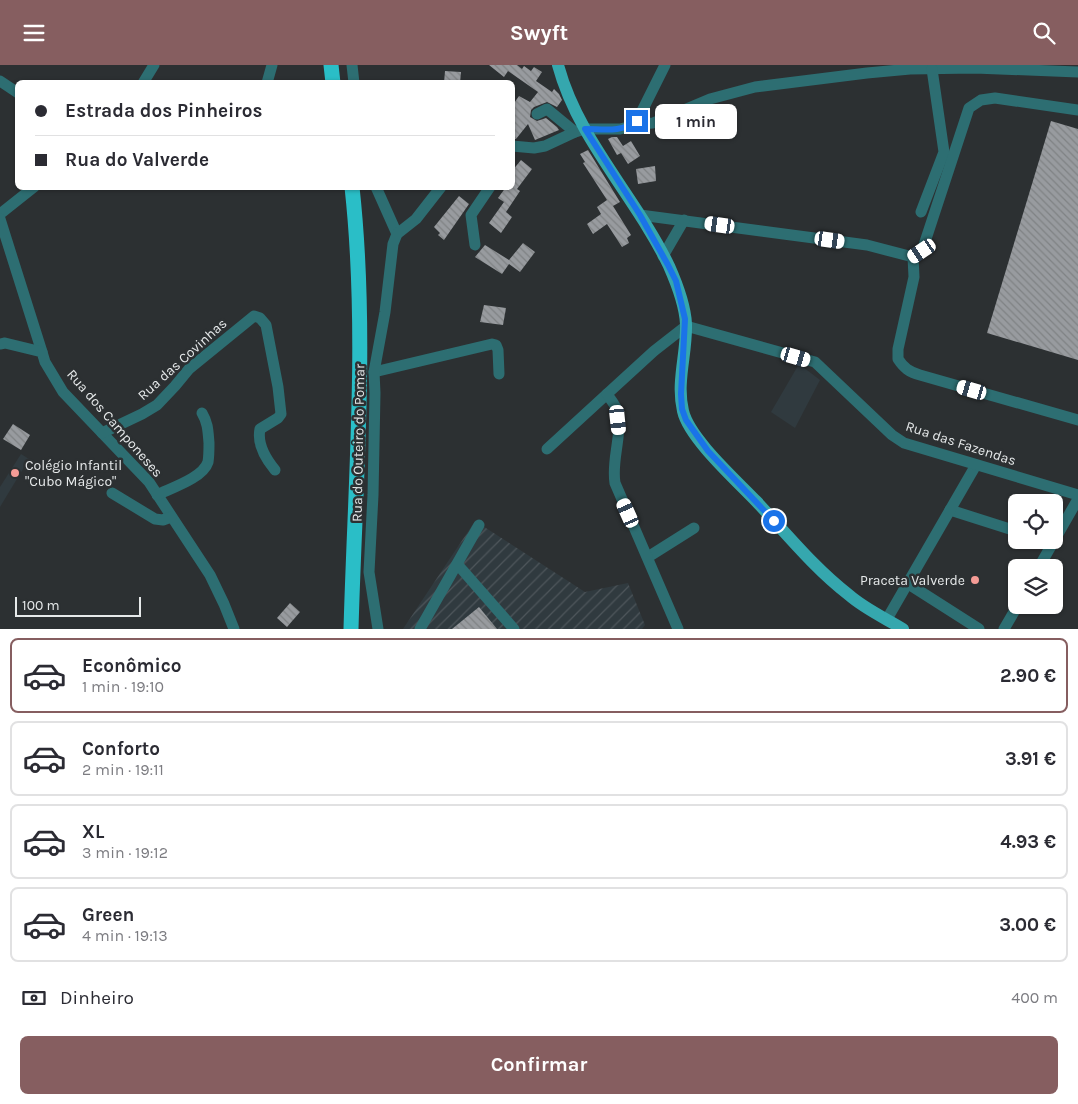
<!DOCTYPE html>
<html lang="pt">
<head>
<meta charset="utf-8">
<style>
	body { margin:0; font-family:Karla,sans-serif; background:#f7f7f7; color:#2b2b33; height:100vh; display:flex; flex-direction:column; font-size:19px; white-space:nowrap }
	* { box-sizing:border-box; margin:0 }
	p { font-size:16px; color:#7c7c81 }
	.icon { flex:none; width:28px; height:28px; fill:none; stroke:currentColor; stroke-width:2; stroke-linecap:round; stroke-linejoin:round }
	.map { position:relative; height:564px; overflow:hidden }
	.details { display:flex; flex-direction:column; background:#fff; flex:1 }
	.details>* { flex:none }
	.hud { position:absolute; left:15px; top:15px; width:500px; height:110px; border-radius:8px; box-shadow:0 1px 4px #0004; display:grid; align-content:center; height:110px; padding:0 20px; background:#fff }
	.buttons { position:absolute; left:1008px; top:429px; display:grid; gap:10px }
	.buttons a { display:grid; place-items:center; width:55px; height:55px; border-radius:8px; background:#fff; box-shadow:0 1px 4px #0004; font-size:25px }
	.scale { position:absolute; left:15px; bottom:12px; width:126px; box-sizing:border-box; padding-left:5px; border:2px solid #e6e9ea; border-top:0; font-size:14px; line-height:18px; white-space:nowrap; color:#e6e9ea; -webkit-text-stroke:4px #2c3032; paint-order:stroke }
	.end { position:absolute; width:22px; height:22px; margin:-11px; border:6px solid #1a73e8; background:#fff; box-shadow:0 0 0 2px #fff }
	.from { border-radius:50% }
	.bubble { position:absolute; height:35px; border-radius:8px; background:#fff; box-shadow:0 1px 4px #0004; font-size:16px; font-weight:700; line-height:35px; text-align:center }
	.car { position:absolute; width:15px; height:30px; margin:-15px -8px; border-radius:6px; box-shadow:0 0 4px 1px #0007; background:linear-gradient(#fff 24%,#345 0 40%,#fff 0 76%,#345 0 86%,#fff 0) }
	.hud b { display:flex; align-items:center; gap:18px; height:48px; font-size:19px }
	.hud b+b { border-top:1px solid #e1e1e2 }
	.hud i { width:12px; height:12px; background:#2b2b33 }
	ul { padding:9px 0 0; list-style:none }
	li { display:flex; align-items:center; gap:15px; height:75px; margin:0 10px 8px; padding:0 10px; border:2px solid #e1e1e2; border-radius:8px }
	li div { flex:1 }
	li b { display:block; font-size:19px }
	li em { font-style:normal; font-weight:700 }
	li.selected { border-color:#865e60 }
	li>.icon { width:45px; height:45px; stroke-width:1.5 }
	.pay { display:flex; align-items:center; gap:12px; height:55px; padding:0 20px; font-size:19px }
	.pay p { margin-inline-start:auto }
	.button { display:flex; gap:10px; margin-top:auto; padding:10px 20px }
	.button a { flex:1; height:58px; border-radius:8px; background:#865e60; color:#fff; font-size:20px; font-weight:700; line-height:58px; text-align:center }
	header { display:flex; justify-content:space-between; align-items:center; height:65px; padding:0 20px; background:#865e60; color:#fff; font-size:22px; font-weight:700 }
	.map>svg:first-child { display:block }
</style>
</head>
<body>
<header><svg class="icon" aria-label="menu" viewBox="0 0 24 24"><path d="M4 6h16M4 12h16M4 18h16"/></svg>Swyft<svg class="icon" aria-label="search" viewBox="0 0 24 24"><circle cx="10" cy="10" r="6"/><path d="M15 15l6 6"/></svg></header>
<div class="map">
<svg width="1078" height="564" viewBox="0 0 1078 564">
	<defs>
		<pattern id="industrial-furrows" width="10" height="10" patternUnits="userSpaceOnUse" patternTransform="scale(1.25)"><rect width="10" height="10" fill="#303a3f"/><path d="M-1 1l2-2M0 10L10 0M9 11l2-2" fill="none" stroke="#4e565b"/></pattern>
		<pattern id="building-back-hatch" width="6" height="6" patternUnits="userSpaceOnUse" patternTransform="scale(1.25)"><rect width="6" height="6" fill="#989b9f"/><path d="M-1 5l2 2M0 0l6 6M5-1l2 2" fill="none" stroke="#7f8284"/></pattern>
	</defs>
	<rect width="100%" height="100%" fill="#2c3032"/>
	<g fill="#303a3f">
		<path d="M799,299l21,16 -25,48 -24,-16z"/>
		<path d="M21,389l8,5 -29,48v-20z"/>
	</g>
	<path fill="url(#industrial-furrows)" d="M475,456l110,71 43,-9 17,42 -3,4h-239z"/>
	<g fill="url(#building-back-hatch)">
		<path d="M489,0h28l5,4 2,-3 7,5 3,-4 8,5 -6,9 16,11 2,-3 5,5 3,6 -5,7 -10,-5 -13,5 -3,3 -1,7 7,4 9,-3 11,9 2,3 -24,10 -7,-16 -12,15h-4v-33l7,-10 11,6 8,-10 -30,-21 -4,6z"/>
		<path d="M445,6l16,1 -1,11h-16z"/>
		<path d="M1051,56l27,8v231l-91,-27z"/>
		<path d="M612,72h5l6,9 8,-5 9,15 -12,8 -7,-11 -4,2 -9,-16z"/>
		<path d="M588,85l32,52 -7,4 18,29 -4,3 2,5 -7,4 -15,-23 -14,10 -6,-10 14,-10 -4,-7 10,-7 -24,-37 2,-1 -5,-8z"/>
		<path d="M521,95l11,9 -15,20 3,2 -14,21 6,5 -11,16 -12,-10 15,-21 -6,-4 8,-11h6v-16z"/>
		<path d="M655,101l1,15 -18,3 -2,-15z"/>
		<path d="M459,131l10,8 -25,36 -6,-5 2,-2 -6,-6z"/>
		<path d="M523,178l12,9 -15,20 -11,-8 -7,10 -27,-17 10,-12 24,15z"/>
		<path d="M484,240l22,3 -3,17 -23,-3z"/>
		<path d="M13,359l17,11 -9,15 -18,-11z"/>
		<path d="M290,538l10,9 -13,15 -10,-9z"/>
		<path d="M479,542l18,22h-45z"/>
	</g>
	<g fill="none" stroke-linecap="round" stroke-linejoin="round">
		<g stroke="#2d6e72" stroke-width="11">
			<path d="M352,0l2,18"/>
			<path d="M0,16l18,12"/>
			<path d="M143,18l11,-18"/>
			<path d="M267,18l5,-18"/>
			<path d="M537,49l10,-5 28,23"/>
			<path d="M628,62l11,-3 14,-1 57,-24 45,-12 112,-14 43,-4 65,-1 103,4"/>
			<path d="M512,81l22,2 11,-2 30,-14 10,-3h35l8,-2 9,-6 28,-56"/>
			<path d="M376,122l21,47"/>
			<path d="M921,147l23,-60 -12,-83"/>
			<path d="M0,149l34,-27"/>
			<path d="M640,150l227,30 46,12"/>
			<path d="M0,154l42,133"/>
			<path d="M475,180l-4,-30 19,-28"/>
			<path d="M663,191l21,-36"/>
			<path d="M913,192l1,20 -16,72v10c6,9 11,13 22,16l158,45"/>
			<path d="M913,192l9,-6 47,-143 12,-8 14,-2 83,12"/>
			<path d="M0,279l5,-1 37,9 3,10 18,30 86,90 61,93 14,29 10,25"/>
			<path d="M374,307l118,-28 4,1 2,5 1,24"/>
			<path d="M102,368l40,-19 15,-9 18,-19 14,-17 65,-53 6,2 6,7 12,62 3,27 -3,4 -18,11c-3,14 6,30 15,41"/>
			<path d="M547,384l60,-55"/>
			<path d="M112,428l43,26 8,1 8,-3"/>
			<path d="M157,430c14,-7 46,-17 51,-33 1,-6 1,-13 1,-19 -1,-12 -1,-20 -7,-30"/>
			<path d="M950,445l66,21"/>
			<path d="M648,492l46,-29"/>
			<path d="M458,500l56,64"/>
			<path d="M1039,502l39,-68"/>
			<path d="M907,518l72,46"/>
			<path d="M887,554l89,-154"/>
			<path d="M378,564l-9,-57 4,-77 2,-102 -1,-21 11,-60 8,-68 4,-10 19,-15 25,-32"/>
			<path d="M420,564l59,-104"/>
			<path d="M678,564l-63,-146c-4,-24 8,-47 2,-72 -1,-6 -7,-12 -10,-17l47,-43 32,-25 129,36 77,73 12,8 174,52"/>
			<path d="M1004,564l14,-24"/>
		</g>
		<path stroke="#35a7ae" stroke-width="12" d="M558,0c20,75 78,132 111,201 8,18 16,38 17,58 1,29 -10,58 -3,87 6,27 53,69 73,90 30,32 58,67 93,94 16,14 36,23 54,34"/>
		<g stroke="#2abec7" stroke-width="15">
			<path d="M331,0l2,18"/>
			<path d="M351,564c4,-146 17,-296 1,-442"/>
		</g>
	</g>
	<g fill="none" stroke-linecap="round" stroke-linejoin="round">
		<path stroke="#1a73e8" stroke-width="6" d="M637,56c-17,12 -33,8 -52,8l55,86 28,50 8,16 9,38 -4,75 1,15 4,11 22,31 66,70"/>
	</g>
	<g fill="#f59c96" stroke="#2c3032" stroke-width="2">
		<circle cx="15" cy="408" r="5"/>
		<circle cx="975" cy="515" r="5"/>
	</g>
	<g text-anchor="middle" stroke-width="5" stroke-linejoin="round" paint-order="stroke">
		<g font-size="14" fill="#e6e9ea" stroke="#2c3032">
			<text transform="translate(182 294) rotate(-42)" y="5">Rua das Covinhas</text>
			<text transform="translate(115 358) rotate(49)" y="5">Rua dos Camponeses</text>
			<text transform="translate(358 378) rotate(-89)" y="5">Rua do Outeiro do Pomar</text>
			<text transform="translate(961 378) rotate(18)" y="5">Rua das Fazendas</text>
		</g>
		<g font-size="14" fill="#e6e9ea" stroke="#2c3032" text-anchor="start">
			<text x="25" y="405">Colégio Infantil<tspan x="25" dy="16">"Cubo Mágico"</tspan></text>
			<text x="965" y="520" text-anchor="end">Praceta Valverde</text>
		</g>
	</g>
</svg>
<div class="buttons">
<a><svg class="icon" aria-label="locate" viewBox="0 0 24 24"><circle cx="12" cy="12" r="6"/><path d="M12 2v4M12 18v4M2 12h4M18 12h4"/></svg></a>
<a><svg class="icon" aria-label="layers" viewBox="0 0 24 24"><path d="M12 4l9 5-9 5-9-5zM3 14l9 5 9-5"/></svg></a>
</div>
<div class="scale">100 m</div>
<i class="end from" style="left:774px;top:456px"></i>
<i class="end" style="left:637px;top:56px"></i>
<div class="bubble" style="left:655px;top:39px;width:82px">1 min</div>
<i class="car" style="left:720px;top:160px;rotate:278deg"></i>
<i class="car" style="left:830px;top:175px;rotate:98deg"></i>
<i class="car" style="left:922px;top:186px;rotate:236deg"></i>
<i class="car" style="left:796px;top:292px;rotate:106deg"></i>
<i class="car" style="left:972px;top:325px;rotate:286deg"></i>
<i class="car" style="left:618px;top:355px;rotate:174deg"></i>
<i class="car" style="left:628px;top:448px;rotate:336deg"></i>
<div class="hud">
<b><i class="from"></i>Estrada dos Pinheiros</b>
<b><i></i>Rua do Valverde</b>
</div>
</div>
<section class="details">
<ul>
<li class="selected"><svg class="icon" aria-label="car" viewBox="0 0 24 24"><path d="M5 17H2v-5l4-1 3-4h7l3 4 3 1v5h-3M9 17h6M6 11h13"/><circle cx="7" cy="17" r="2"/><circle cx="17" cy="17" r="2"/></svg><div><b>Econômico</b><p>1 min · 19:10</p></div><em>2.90 €</em></li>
<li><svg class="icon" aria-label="car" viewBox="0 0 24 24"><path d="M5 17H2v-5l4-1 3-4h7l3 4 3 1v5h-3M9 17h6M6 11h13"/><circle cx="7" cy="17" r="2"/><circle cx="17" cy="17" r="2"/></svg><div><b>Conforto</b><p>2 min · 19:11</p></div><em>3.91 €</em></li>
<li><svg class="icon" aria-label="car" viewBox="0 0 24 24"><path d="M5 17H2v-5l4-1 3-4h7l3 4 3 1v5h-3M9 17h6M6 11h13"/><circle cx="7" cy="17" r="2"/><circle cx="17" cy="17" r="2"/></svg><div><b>XL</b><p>3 min · 19:12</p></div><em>4.93 €</em></li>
<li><svg class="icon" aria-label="car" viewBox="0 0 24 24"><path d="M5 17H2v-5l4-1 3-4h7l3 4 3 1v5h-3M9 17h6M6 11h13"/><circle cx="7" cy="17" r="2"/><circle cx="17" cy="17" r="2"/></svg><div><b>Green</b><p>4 min · 19:13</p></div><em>3.00 €</em></li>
</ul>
<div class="pay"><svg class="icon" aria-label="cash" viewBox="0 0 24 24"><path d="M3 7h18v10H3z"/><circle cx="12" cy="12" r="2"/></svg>Dinheiro<p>400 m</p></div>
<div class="button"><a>Confirmar</a></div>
</section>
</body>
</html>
